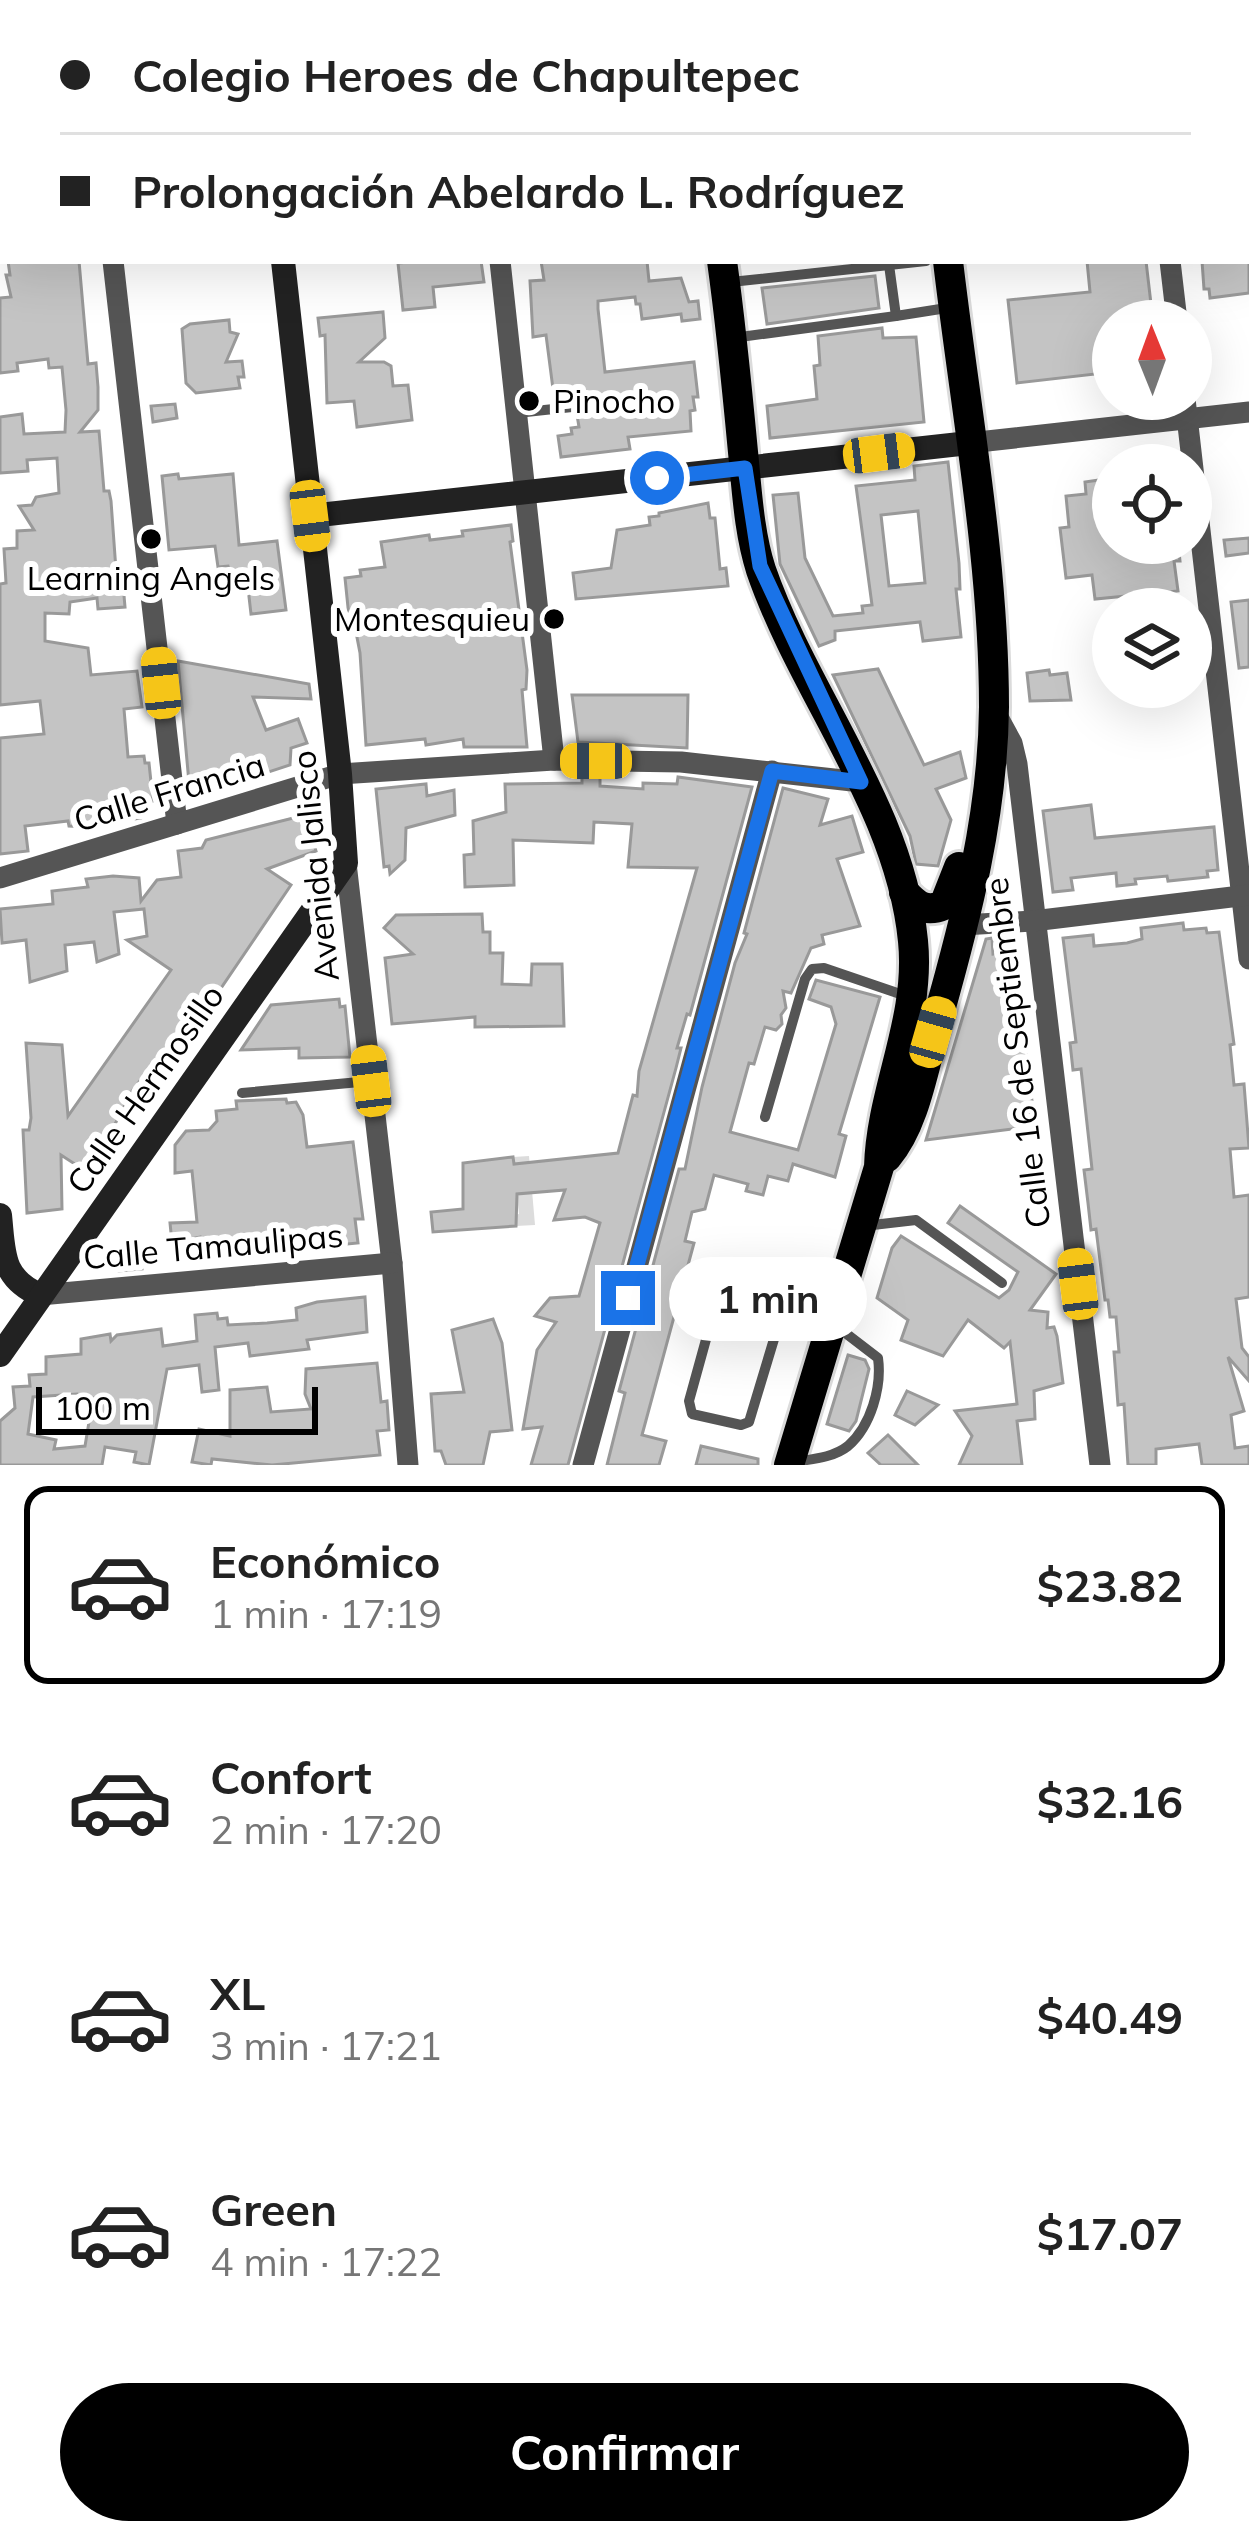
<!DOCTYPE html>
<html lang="es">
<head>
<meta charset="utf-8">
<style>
	body { margin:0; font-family:Mulish,sans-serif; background:#f6f6f6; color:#222; height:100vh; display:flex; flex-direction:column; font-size:45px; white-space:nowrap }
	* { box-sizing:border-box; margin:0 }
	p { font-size:39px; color:#767676 }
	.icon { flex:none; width:66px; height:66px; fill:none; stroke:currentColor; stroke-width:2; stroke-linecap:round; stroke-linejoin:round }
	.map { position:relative; height:1465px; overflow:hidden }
	.drawer { display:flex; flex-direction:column; background:#fff; flex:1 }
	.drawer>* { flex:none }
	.banner { position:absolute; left:0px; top:0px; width:1251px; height:264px; box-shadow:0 12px 48px #0002; display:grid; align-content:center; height:264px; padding:0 60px; background:#fff }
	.needle { width:78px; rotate:359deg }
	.buttons { position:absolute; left:1092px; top:300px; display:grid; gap:24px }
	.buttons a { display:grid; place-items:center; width:120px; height:120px; border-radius:50%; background:#fff; box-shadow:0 12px 48px #0002; font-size:60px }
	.scale { position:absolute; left:36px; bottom:30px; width:282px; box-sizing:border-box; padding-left:12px; border:6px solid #000; border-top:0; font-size:33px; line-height:42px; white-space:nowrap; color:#000; -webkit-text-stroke:9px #fff; paint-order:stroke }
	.end { position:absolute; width:54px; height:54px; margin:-27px; border:15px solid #1a73e8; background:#fff; box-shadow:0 0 0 6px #fff }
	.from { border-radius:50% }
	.bubble { position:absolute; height:84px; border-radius:42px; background:#fff; box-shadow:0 12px 48px #0002; font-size:39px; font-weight:700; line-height:84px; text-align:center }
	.car { position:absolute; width:36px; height:72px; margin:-36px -18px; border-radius:15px; box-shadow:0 0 9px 3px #0007; background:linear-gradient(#f5c518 24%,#345 0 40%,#f5c518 0 76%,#345 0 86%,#f5c518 0) }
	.banner b { display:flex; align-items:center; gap:42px; height:114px; font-size:45px }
	.banner b+b { border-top:3px solid #e0e0e0 }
	.banner i { width:30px; height:30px; background:#222 }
	ul { padding:21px 0 0; list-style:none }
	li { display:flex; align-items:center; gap:36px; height:198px; margin:0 24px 18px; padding:0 36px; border:6px solid transparent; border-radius:24px }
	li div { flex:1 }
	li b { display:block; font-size:45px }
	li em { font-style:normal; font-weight:700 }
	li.on { border-color:#000 }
	li>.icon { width:108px; height:108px; stroke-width:1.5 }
	.action { display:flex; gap:24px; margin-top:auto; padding:24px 60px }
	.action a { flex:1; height:138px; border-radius:72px; background:#000; color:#fff; font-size:48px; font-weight:700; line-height:138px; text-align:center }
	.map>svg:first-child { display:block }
</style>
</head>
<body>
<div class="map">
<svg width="1249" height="1465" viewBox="0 0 1249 1465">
	<rect width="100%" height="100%" fill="#fff"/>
	<path fill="#dcdcdc" d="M529,1156l6,69 -19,1 -1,-11 4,-1 -6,-57z"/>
	<g fill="#c4c4c4" stroke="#999" stroke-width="3" fill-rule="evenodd">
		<path d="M8,261h71l9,103 8,-1 2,24v23l-18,22 19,-1 5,60h5l2,10 6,83h6l2,23 -27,2 -1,-11 -27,4 -1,12 -24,-1v28l43,7 3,27 46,-4 5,36 -18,2 4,48 16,-1 1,7h4l4,38h-6l-6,17 -54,9 -18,-1 -1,-5 -43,5 3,25 -28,3v-116l44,-4 -4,-33 -40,4v-121l6,-1 -2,-34 13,-1v-17l17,-1 -15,-24 13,-1 4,-8 23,-4 -2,-35 -30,2 1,11 -28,2v-56l22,-3 2,20 41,-2 1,-22 -4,-43 -13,1 -1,-9 -31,4 1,8 -18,2v-75l11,-1 -5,-22h4z"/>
		<path d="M421,261h60l3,21 -51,5 2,20 -32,3 -5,-47z"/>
		<path d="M541,261h106l2,20 32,-3 8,24 9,-1 2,18 -18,2 -1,-7 -39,5 -2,-15h-4l-1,-7 -37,4v8l7,63 89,-10 4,35h-5l2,13 -5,1 1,20 -63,6 2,12 -69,8 -3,-21 14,-2 -1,-6 8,-1 -2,-12 5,-8 -7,-11 -12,1 -2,-10 -8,2 -7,-54 -13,2 -3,-56 14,-1z"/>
		<path d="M1087,261h59l7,60h-40v51l-96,11 -9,-83 82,-8z"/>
		<path d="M1202,261h47v32l-39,5 -1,-9h-5z"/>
		<path d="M875,276l4,32 -112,16 -5,-36z"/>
		<path d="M383,312l2,26 -26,24h25l7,4 2,20 15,-1 4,35 -55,7 -3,-26 -27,2 -2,-68 -5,1 -2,-18z"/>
		<path d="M229,320l1,12 8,2 -12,28 16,-1 2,16h-6l2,11 -44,5 -10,-10 -4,-54 8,-5z"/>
		<path d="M882,328l1,10 33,-1 8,85 -154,16 -3,-32 50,-7 -3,-33 6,-1 -2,-29z"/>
		<path d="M175,404l2,14 -24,4 -2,-16z"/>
		<path d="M948,462l11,101 1,26h-4l5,48 -38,4 -3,-19 -85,9v9l-16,6 -39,-82 -7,-69 25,-2 7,65 28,58 30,-3 -1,-7 10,-1 -16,-119 59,-6 -1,-14zM918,511l7,72 -36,3 -8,-71z"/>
		<path d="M1113,472v71h65l2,18h-6l4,30 -83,8 -3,-24 -26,3 -6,-50 9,-1 -3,-31 20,-2 -1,-12 14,-2 1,10z"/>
		<path d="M178,474l1,5 54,-5 6,71 38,-4 9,69 -35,4 -3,-26 -13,2 -7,-24 -10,1 -3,-21 -46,4 -7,-74z"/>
		<path d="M708,503l2,15h5l5,51 6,-1 2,18 -152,13 -3,-26 38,-5 6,-38 33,-5 -1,-8 10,-1v-3z"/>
		<path d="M511,525l2,16 -3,1 17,128 -1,19 -4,1 5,57h-63l-1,-8 -37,6 -1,-6 -59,6 -6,-92 -5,-26h-5l-5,-49 16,-2 -1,-6 25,-3 -4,-25 48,-7 1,5 33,-4 -1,-5z"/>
		<path d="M1249,538v15l-23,3 -2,-16z"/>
		<path d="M1249,600v67l-10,1 -8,-66z"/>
		<path d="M178,661l131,23 2,15 -58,-2 13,33 32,-11 9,24 -16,5 -1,17 -46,15 -3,-9 -38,4 2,17 -15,2z"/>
		<path d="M878,669l46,96 36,-13 6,26 -30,11 15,31 -13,46 -22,-2 -6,-28 -77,-161z"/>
		<path d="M1049,670l1,5 17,-2 4,27 -41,1 -3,-28z"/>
		<path d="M572,695h116l-1,53 -109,-6z"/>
		<path d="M582,777h18v9l43,3v-6l34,1 1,-7 74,10 -62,228 -3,-1 -10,34h4l-5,20 -108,397h-37l11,-38 -19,2 14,-79 19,-28 -21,-6 15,-18 29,-2 21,-73 -15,-6 -31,3 11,-30 -48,4 -1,32 -83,6 -2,-20 32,-3v-46l50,-6 1,7 104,-11 15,-58 4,1 2,-25 58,-203 -69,-1 4,-43 -38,-2 -1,21 -80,-3 1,45 -49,2 -1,-32 10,-1 -1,-33 33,-9 -1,-28 77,-1z"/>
		<path d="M426,784l1,12 27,-6 1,25 -49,13 -1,32 -15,14 -1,-8 -5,1 -8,-78z"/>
		<path d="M783,788l45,11 -8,26 32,-9 11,36 -26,7 23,67 -38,9 2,9 -13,4 -20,45 -8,-2 3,17 -5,7 1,9 -6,6 -11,-3 -11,37 -5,-1 -19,69 68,18 38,-126 -5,-17 -22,-8 7,-19 64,17 -41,137 7,2 -11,41 -42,-13 -5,17 -20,-5 -5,19 -17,-4 2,-7 -34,-9 -9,34 -13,3 -7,29 9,2 -52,192 24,6 -7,24h-52l18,-72 -6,-2 60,-222h6l17,-82 33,-124 12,-29 -3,-1z"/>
		<path d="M1091,805l4,33 119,-11 4,43 -11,1 1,6 -40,4 -1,-5 -32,3 1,5 -19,2 -1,-13 -45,5 2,12 -20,2 -10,-81z"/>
		<path d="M305,815l11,36 -49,18 24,16 -133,196 -12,-8 -14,18 -36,70 -4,-3 -8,12 -23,-15 1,54 -35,4 -4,-83h6l2,-12 -5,-75 36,2 6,71 103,-146 -44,-30 20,-4 -3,-27 -30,3 5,42 -22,8 -3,-20 -29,3 2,26 -37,11 -4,-42 -24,3 -2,-34 53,-5 -1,-13 36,-4 -2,-8 27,-3 26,2 2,23 16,-21 24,-3 -3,-26 24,-3 4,-8z"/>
		<path d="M482,914l1,18h7v21h13l-1,31 29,1 1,-21h30l2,62 -89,1v-10l-83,7 -7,-66 28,-4 -29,-26 12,-13z"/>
		<path d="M1183,923l1,7 22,-2 1,5 12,-1 15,112 -4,1 4,40 10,-1 5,64 -19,1 4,48 15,-2v102l-13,2 6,49 7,9v24l-21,-24 16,54 -13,4 4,33 14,-2v19h-47l-3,-21 -43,5v16h-28l-4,-61 -6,1 -4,-53h5l-3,-35h-6l-2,-17h-3l-9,-71 -5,1 -3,-27 -4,-33 8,-1 -11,-100 -8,1 -3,-27 6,-1 -13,-104 30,-3 1,11 33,-3 15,-4 -1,-11z"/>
		<path d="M992,938l1,16 21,-2 21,174 -109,14 60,-201z"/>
		<path d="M339,999l1,8 5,-1 5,51 -51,1v-10l-58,2 30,-45z"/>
		<path d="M286,1099l1,4 9,-1 7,13 4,32 46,-5 10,77h-8l3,24 -83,8 -1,-8 -30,3 1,6 -43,4 -2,-19 -28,6 -2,-20 27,-1 -5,-51 -17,2v-28l11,-14 23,-1 8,-9 -1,-10 21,-2 -1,-8z"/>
		<path d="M960,1206l96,68 -26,36 18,2 -1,16 7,-1 3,9 6,47 -29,8 1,28 -18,2 5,44h-63l13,-29 -17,-25 62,-7 -7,-62 -6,6 -36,-28 -25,36 -42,-16 7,-20 -31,-22 15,-50 9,-12 98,62 10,-8 9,-18 -70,-49z"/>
		<path d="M140,1245l2,24 -23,2 -2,-24z"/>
		<path d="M365,1297l2,35 -60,8 2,9 -59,7 -2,-13 -33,4 4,43 -17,2 -3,-27 -32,4 -18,96 -15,-3 2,-10 -31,-5 -3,18h-102v-44l15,-13 -2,-21 17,-1 -1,-11 17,-1v-17l35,-3v-15l29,-5 1,7 6,-6 44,-6 2,17 34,-5 -2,-26 22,-2 1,6 9,-1 1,7 39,-2 30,-3 -1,-12 21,-6zM77,1394l1,6 15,-2 -8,48 -31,3 2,-9 -28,-6 5,-37z"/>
		<path d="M493,1319l9,24 10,87 -22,2 -7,33h-37l-5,-14h-6l-4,-57 33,-2 -12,-62z"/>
		<path d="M848,1355l17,5 4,9 -13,52 -7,10 -22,-7z"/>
		<path d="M377,1363l4,39 6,-1 2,29 -12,1 3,24 -108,10 -60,-6 -1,6 -19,-3 7,-33 31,7v-46l37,-3 4,25 40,-3 -6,-15 1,-25z"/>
		<path d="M907,1391l31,14 -23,20 -20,-10z"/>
		<path d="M888,1435l30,30h-37l-13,-12z"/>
		<path d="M701,1446l57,13v6h-62z"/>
	</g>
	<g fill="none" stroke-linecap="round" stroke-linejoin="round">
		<defs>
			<g id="primary">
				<path d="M696,0v3"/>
				<path d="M919,0l1,3"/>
				<path d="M722,261c9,64 15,127 21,191 4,39 6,81 18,118 43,125 139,237 152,371 8,79 -32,149 -34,226l-90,298"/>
				<path d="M904,892c13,14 22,21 40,13l15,-38"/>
				<path d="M887,1157c29,-34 37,-93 50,-136 29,-102 56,-207 57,-314 0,-147 -29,-300 -46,-446"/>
			</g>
		</defs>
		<use href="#primary" stroke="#dbdbdb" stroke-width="36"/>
		<g stroke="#555" stroke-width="10">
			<path d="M926,261l-37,4 7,51 57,-9"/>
			<path d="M731,282l158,-17"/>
			<path d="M733,338l163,-22"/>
			<path d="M517,413l55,-6"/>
			<path d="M242,1093l128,-12"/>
			<path d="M765,1117l40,-138 7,-10 12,-1 85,29"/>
			<path d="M864,1226l52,-6 86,63"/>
			<path d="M787,1296l-38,126 -8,3 -49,-11 -3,-13 29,-105 21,-6 95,11"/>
			<path d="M793,1462c19,-3 40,-4 55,-16 23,-20 34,-59 30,-88l-43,-33"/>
		</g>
		<g stroke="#555" stroke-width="21">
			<path d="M84,0v3"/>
			<path d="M471,0v3"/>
			<path d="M1141,0v3"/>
			<path d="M542,3l27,-3"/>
			<path d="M0,213h3"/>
			<path d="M113,261l64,563"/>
			<path d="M500,261l54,499"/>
			<path d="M1170,261l7,60"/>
			<path d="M1185,399l64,560"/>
			<path d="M969,443l280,-31"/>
			<path d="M994,710l18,33 5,21 83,701"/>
			<path d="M346,863l46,400 16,202"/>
			<path d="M0,878l340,-104 214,-14 127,2 180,20"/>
			<path d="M963,925l70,-4 216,-26"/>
			<path d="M40,1295l352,-32"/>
			<path d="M583,1465l189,-694"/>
		</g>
		<g stroke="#222" stroke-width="24">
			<path d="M258,0l1,3"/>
			<path d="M310,516l659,-73"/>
			<path d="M0,1215c4,38 1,63 40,80"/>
			<path d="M0,1355l346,-492 -6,-89 -57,-513"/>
		</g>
		<use href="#primary" stroke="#000" stroke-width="30"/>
	</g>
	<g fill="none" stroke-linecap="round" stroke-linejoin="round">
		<path stroke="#1a73e8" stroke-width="15" d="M628,1298l144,-527 89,11 -101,-216 -15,-98 -88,10"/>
	</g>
	<g fill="#000" stroke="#fff" stroke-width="4.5">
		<circle cx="529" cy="401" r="12"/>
		<circle cx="151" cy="539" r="12"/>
		<circle cx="554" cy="619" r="12"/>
	</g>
	<g text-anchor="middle" stroke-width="12" stroke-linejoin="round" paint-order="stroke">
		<g font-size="33" fill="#000" stroke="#fff" text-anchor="start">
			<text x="553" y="413">Pinocho</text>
			<text x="151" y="590" text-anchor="middle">Learning Angels</text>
			<text x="530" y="631" text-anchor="end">Montesquieu</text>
		</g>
		<g font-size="33" fill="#000" stroke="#fff">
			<text transform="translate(169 792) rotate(-17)" y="12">Calle Francia</text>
			<text transform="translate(315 866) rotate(-96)" y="12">Avenida Jalisco</text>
			<text transform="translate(1017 1053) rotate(-97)" y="12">Calle 16 de Septiembre</text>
			<text transform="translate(145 1089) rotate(-55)" y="12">Calle Hermosillo</text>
			<text transform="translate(213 1246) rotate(-5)" y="12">Calle Tamaulipas</text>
		</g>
	</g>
</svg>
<div class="buttons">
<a><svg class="needle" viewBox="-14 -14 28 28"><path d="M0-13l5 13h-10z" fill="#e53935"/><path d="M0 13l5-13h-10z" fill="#767676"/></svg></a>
<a><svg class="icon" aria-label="locate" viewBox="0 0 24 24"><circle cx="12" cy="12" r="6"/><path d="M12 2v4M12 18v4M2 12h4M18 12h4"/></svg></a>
<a><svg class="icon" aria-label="layers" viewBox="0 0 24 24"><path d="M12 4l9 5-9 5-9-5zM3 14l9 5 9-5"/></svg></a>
</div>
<div class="scale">100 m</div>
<i class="end from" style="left:657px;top:478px"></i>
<i class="end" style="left:628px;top:1298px"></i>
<div class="bubble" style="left:669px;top:1257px;width:198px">1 min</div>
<i class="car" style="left:879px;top:453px;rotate:83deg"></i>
<i class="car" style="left:310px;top:516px;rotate:173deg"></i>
<i class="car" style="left:161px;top:683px;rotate:354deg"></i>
<i class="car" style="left:596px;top:761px;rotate:270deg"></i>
<i class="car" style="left:933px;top:1032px;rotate:16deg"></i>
<i class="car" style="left:371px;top:1081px;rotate:353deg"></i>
<i class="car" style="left:1078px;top:1284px;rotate:353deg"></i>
<div class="banner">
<b><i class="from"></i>Colegio Heroes de Chapultepec</b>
<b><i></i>Prolongación Abelardo L. Rodríguez</b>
</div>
</div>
<section class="drawer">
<ul>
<li class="on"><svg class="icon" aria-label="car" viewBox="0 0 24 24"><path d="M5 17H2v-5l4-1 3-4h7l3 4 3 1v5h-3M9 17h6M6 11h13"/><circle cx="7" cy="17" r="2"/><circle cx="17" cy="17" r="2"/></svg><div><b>Económico</b><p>1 min · 17:19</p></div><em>$23.82</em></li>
<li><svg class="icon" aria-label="car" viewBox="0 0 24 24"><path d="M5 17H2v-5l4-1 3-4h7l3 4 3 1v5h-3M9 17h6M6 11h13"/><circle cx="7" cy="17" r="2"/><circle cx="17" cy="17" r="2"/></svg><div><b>Confort</b><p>2 min · 17:20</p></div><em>$32.16</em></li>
<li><svg class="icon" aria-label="car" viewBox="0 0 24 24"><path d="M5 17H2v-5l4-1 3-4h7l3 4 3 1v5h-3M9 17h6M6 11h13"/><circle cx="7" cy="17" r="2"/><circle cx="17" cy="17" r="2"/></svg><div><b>XL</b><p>3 min · 17:21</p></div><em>$40.49</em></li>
<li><svg class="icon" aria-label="car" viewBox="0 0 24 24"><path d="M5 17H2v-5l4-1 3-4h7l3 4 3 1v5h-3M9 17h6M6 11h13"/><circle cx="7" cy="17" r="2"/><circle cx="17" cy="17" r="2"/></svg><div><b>Green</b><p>4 min · 17:22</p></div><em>$17.07</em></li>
</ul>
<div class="action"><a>Confirmar</a></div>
</section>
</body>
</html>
